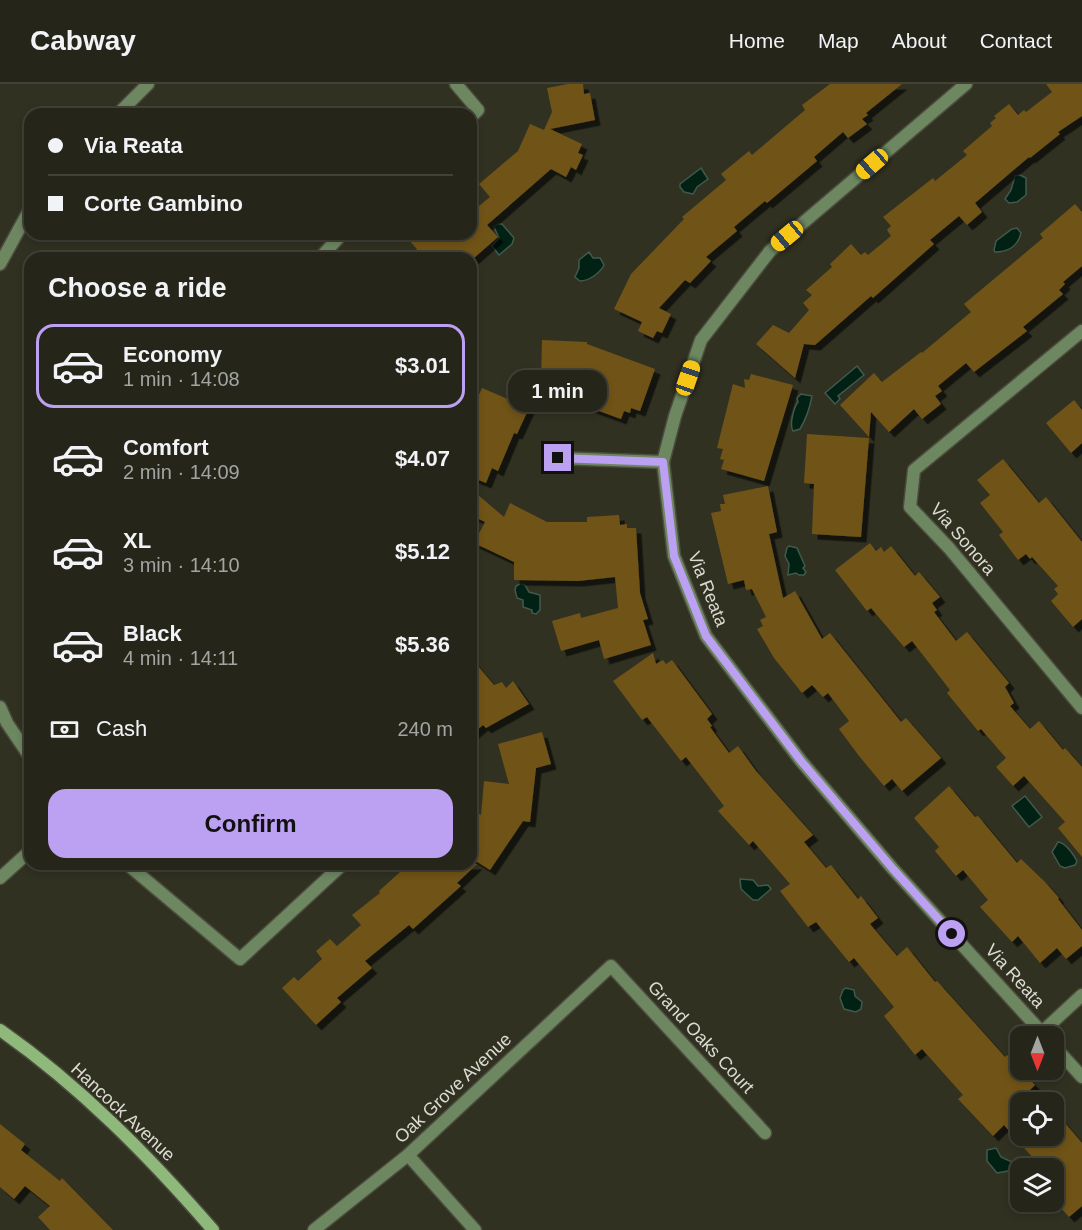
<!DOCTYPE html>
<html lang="en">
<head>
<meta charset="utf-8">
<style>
	body { margin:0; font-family:Helvetica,sans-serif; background:#313127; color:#f1f3f6; height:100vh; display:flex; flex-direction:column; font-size:22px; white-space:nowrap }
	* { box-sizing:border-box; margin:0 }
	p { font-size:20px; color:#a3a5a2 }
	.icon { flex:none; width:33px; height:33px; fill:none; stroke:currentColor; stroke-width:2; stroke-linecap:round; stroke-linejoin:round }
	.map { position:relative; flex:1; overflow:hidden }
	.details { position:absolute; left:24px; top:168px; width:453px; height:618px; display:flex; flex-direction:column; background:#25251a; border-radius:18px; box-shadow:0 3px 9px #0003,0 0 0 2px #424239 }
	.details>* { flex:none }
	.hud { position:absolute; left:24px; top:24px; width:453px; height:132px; border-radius:18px; box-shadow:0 3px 9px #0003,0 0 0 2px #424239; display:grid; align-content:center; height:132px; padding:0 24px; background:#25251a }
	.needle { width:39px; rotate:180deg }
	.fabs { position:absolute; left:1010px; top:942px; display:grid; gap:12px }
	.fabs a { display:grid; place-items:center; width:54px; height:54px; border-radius:12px; background:#25251a; box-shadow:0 3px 9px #0003,0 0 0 2px #424239; font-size:30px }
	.end { position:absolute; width:27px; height:27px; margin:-14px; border:8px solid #bca0f2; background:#111; box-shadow:0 0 0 3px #111 }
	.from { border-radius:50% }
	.bubble { position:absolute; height:42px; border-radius:18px; background:#25251a; box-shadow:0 3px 9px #0003,0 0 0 2px #424239; font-size:20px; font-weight:700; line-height:42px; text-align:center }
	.car { position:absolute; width:18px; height:36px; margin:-18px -9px; border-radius:8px; box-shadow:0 0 4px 2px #0007; background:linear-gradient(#f5c518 24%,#345 0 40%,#f5c518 0 76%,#345 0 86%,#f5c518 0) }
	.hud b { display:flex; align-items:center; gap:21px; height:57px; font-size:22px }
	.hud b+b { border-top:2px solid #424239 }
	.hud i { width:15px; height:15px; background:#f1f3f6 }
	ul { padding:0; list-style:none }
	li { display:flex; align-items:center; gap:18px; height:84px; margin:0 12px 9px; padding:0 12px; border:3px solid transparent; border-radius:18px }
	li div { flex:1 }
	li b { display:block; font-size:22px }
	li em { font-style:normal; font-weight:700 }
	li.active { border-color:#bca0f2 }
	li>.icon { width:54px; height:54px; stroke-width:1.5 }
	h2 { padding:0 24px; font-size:27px; line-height:72px }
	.pay { display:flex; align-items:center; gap:15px; height:66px; padding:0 24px; font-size:22px }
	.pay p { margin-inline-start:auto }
	.action { display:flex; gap:12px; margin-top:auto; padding:12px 24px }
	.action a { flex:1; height:69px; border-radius:18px; background:#bca0f2; color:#111; font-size:24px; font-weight:700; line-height:69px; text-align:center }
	header { display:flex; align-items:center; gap:36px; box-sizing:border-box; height:84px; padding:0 30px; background:#25251a; border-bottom:2px solid #424239 }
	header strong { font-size:28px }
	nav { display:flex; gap:33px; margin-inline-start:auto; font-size:21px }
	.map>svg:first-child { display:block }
</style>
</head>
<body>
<header>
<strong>Cabway</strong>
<nav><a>Home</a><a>Map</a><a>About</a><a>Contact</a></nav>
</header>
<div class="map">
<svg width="1082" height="1146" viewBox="0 0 1082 1146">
	<defs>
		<filter id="shadow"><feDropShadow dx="5.5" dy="5.5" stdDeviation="0" flood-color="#0009"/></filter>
	</defs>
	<rect width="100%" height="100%" fill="#313122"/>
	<g fill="#002114" stroke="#42594d" stroke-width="1.5">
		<path d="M701,84l7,11 -11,8 -4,7 -9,-2 -4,-5v-3z"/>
		<path d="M1020,91l6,3v17l-9,7 -8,1 -4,-4 6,-9 4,-14z"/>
		<path d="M498,140h4l12,14 -2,6 -13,11 -7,-9 7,-8 -5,-11z"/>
		<path d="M1017,144l4,5c-3,13 -13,19 -26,19l-1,-2 2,-9 16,-12z"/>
		<path d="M589,168l4,6h7l4,7c-4,8 -15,16 -24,16l-5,-4 4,-9v-8z"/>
		<path d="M857,282l7,9 -26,21 2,3 -5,5 -10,-11z"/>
		<path d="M801,310l11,2c-2,11 -6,23 -12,33l-7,2c-4,-7 1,-24 5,-29l-1,-4z"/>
		<path d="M789,462l8,2 8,18 -2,2 3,4 -2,3h-5l-3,-2 -8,2 1,-11 -4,-8 2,-8z"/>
		<path d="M520,500l5,1 4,7 11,3v15l-4,4 -4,-1v-3l-9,-3v-7l-6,-2 -2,-8 1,-4z"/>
		<path d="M1025,712l17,21 -13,10 -17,-21z"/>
		<path d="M1058,758c8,1 15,12 19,19l-2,4 -10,3 -5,-2 -8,-14z"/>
		<path d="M740,795l13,1 5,6 10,-1 3,4 -13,11h-5l-12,-11z"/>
		<path d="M846,904l8,2 1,6 7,6 -1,7 -5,3 -12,-3 -4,-11 3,-8z"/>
		<path d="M996,1064l5,9 11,5 -4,9 -11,2 -10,-12v-11z"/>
	</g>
	<g fill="#705319" filter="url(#shadow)">
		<path d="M568,0h15l1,10 6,-1 5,27 -45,9 32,15 -4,9 5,2 -7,15 -5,-3 -5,10 -15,-8 -64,56 11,12 -24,21h-68l11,-9 -14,-15h68v-28l3,4 16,-13 -11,-13 39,-33 12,-27 14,6 8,-18 -5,-24z"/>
		<path d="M830,0h72l-36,29 2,2 -6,4 5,5 -19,14 -5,-6 -29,25 3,4 -50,42 -2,-2 -31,26 3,4 -31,26 5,4 -21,22 -5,-3 -26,28 12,6 -9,19 -5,-2 -4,7 -15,-7 4,-9 -28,-13 17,-35 53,-55 -2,-2 44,-37 -5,-6 28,-23 3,4 53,-45 -3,-5z"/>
		<path d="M1046,0h36v32l-24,16 2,2 -30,24 -1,-1 -54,46 7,9 -15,13 -8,-9 -29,24 4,4 -61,54 -2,-2 -56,49 -11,-1 -9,34 -39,-34 17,-19 16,8 20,-23 -6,-7 9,-8 -6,-5 26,-23 -2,-3 21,-20 10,11 4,-3 3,3 23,-19 -4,-6 4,-4 -8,-9 50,-39 2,3 32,-26 -4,-4 29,-25 -2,-3 6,-5 -2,-2 15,-12 9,11 6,-5 2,2 26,-20z"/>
		<path d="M1075,120l7,8v54l-19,16 2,2 -6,6 4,4 -40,33 4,4 -53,41 -8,-9 -28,23 4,5 -7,5 6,8 -19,15 -8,-10 -25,23 -18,-20 -2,25 -29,-32 34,-32 8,9 39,-30 1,1 49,-41 -7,-8 79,-66 -3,-4z"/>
		<path d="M542,256l45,2v2l68,25 -15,42 -9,-3 -1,5 -6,-2 -3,8 -33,-12 3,-8 -42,-2v-16h-8z"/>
		<path d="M751,290l42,11 -29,96 -43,-12 3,-9 -4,-1 3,-10 -6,-1 16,-64 12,4 -1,-9 5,1z"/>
		<path d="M482,304l47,20 -12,26 -3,-1 -16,38 -6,-3 -6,15 -15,-6v-64z"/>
		<path d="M1074,316l8,10v33l-11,10 -25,-30z"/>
		<path d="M807,350l62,4 -8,99 -49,-3 2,-50 -10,-1z"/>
		<path d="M1003,375l36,44 7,-6 36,45v77l-9,8 -22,-26 7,-7 -4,-5 4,-3 -26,-29 -2,2 -4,-5 -8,6 -19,-25 4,-3 -23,-29 10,-8 -13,-15z"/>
		<path d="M768,402l9,46 -8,2 14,64 12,-7 27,48 8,-6 71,89 5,-4 35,40 -39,33 -10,-12 -8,7 -25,-30 -20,-27 10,-8 -21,-28 -5,4 -11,-12 -10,8 -28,-35 -17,-29 6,-3 -3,-6 6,-3 -14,-28 -6,1 -2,-10 -16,4 -17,-71 10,-2 -1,-7h5l-2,-9z"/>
		<path d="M471,405l33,28 6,-14 37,19h40v-5l32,-2 1,10 7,-1v4h9l4,65 8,26 -5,1 8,25 -47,14 -5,-19 -38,11 -9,-30 28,-8 1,5 37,-10 -3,-31 -37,4 -64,-1v-18l-40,-19 11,-21 -14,-7z"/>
		<path d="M870,459l6,8 5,-4 3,5 7,-6 24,30 4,-4 21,25 -8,6 5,7 -3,2 22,29 11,-9 42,51 -4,4 9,16 -4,3 20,23 9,-8 24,29 2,-2 17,19v90l-24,-29 7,-6 -41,-46 -11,10 -17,-19 10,-9 -25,-29 -3,2 -31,-38 3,-3 -38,-49 -8,6 -33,-39 -4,3 -32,-41z"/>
		<path d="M653,569l3,11 7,-4 3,4 6,-4 40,54 -5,5 5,7 -2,1 19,26 9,-7 18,25 57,64 -9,7 22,26 5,-3 27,34 3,-3 17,22 -8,6 27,32 10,-9 28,35 2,-1 68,76 2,-2 28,30 -8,8 6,6 -4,3h-9v34h33v-27l29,34v63l-13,11 -16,-18v-31h-11l-38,-43 -11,11 -35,-37 5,-4 -41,-46 -7,6 -31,-39 10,-9 -40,-49 -5,4 -33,-40 -8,5 -28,-36 10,-7 -37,-43 -4,4 -31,-34 6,-5 -38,-49 -5,4 -34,-44 -5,3 -29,-39z"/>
		<path d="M471,574l23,27 8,-3 4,6 7,-7 16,23 -43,24 -3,-3 -12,10z"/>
		<path d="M542,648l9,32 -15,4 -6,54 -7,-1 -33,49 -19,-12v-50l10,7 3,-34 25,3 -11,-40z"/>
		<path d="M949,702l26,31 3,-1 39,47 4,-4 24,23 14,16 -1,1 24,31v16l-16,13 -9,-11 -17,15 -22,-27 -6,6 -32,-35 8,-7 -25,-30 -7,6 -21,-25 4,-4 -25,-29z"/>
		<path d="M409,780h68l-20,19 4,3 -48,43 -4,-4 -44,36 7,7 -35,30 4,4 -25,23 -34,-37 12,-11 4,4 24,-22 -6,-8 14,-12 7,7 24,-21 -9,-10 28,-22 -1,-2z"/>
		<path d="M0,1040l25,20 -4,6 39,31 2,-3 51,52h-63l-12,-13 12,-11 -25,-20 -11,13 -14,-12z"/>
	</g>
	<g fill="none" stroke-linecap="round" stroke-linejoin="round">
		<defs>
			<g id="minor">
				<path d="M456,0l22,26 -7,7"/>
				<path d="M966,0l-196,167 -69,89 -26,76 -12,46 11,94 32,80 95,125 92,108 152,167"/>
				<path d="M118,30l30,-30"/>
				<path d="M320,174l22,-24"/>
				<path d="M0,180l30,-55"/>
				<path d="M1082,247l-168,139 -4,37 39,41 133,160"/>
				<path d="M558,374l105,4"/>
				<path d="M0,623l7,16 23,34"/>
				<path d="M127,780l113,95 103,-95"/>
				<path d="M0,794l30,-27"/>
				<path d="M1042,948l40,-37"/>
				<path d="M1053,961l29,32"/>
				<path d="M408,1071l67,75"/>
				<path d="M314,1146l94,-75 203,-189 154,167"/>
			</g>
			<path id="secondary" d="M0,946c80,56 149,126 213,200"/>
		</defs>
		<use href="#minor" stroke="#4c4c3e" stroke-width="15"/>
		<use href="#secondary" stroke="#4c4c3e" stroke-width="15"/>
		<use href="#minor" stroke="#6d8761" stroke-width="12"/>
		<use href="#secondary" stroke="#8eb97b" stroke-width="12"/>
	</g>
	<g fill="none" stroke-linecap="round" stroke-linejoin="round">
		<path stroke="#bca0f2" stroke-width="8" d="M558,374l105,4 11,94 32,80 95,125 92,108 59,65"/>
	</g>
	<g text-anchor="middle" stroke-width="5" stroke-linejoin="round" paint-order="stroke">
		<g font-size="18" fill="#dbdbd2" stroke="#313122">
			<text transform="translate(963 455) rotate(49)" y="6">Via Sonora</text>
			<text transform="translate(708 505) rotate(68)" y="6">Via Reata</text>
			<text transform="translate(1015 892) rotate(48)" y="6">Via Reata</text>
			<text transform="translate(701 953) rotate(47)" y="6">Grand Oaks Court</text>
			<text transform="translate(453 1004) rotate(-43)" y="6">Oak Grove Avenue</text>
			<text transform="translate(123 1028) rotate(43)" y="6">Hancock Avenue</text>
		</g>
	</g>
</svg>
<div class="fabs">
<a><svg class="needle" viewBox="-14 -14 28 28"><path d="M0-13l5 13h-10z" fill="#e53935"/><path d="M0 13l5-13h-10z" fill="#a3a5a2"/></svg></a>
<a><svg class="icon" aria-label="locate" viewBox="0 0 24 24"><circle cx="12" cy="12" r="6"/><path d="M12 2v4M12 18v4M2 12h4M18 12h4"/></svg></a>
<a><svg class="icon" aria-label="layers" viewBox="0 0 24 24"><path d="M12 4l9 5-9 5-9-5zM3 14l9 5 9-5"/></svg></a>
</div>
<i class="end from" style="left:952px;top:850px"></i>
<i class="end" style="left:558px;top:374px"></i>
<div class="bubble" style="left:508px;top:286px;width:99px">1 min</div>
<i class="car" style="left:872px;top:80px;rotate:229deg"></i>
<i class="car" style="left:787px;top:152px;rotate:230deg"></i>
<i class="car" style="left:688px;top:294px;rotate:19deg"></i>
<div class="hud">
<b><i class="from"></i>Via Reata</b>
<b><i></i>Corte Gambino</b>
</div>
<section class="details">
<h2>Choose a ride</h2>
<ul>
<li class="active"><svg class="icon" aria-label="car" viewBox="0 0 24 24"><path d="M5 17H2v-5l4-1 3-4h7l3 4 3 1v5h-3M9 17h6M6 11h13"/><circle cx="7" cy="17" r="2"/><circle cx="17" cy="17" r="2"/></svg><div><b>Economy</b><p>1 min · 14:08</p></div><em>$3.01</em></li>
<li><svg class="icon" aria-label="car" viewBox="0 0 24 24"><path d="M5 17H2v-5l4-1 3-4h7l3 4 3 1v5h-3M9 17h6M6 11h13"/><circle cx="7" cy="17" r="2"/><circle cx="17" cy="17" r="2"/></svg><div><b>Comfort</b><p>2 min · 14:09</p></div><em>$4.07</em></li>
<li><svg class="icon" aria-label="car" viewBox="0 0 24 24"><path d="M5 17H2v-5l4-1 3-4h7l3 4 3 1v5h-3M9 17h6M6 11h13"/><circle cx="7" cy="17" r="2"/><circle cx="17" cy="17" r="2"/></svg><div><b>XL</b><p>3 min · 14:10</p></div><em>$5.12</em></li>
<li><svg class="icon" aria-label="car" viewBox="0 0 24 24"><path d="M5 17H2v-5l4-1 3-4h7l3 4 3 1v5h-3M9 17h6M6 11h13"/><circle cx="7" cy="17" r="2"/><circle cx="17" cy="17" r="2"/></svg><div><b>Black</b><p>4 min · 14:11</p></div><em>$5.36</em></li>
</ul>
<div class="pay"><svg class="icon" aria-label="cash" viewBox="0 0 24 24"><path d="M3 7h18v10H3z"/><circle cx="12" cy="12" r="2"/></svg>Cash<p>240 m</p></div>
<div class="action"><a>Confirm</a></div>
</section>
</div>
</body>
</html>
